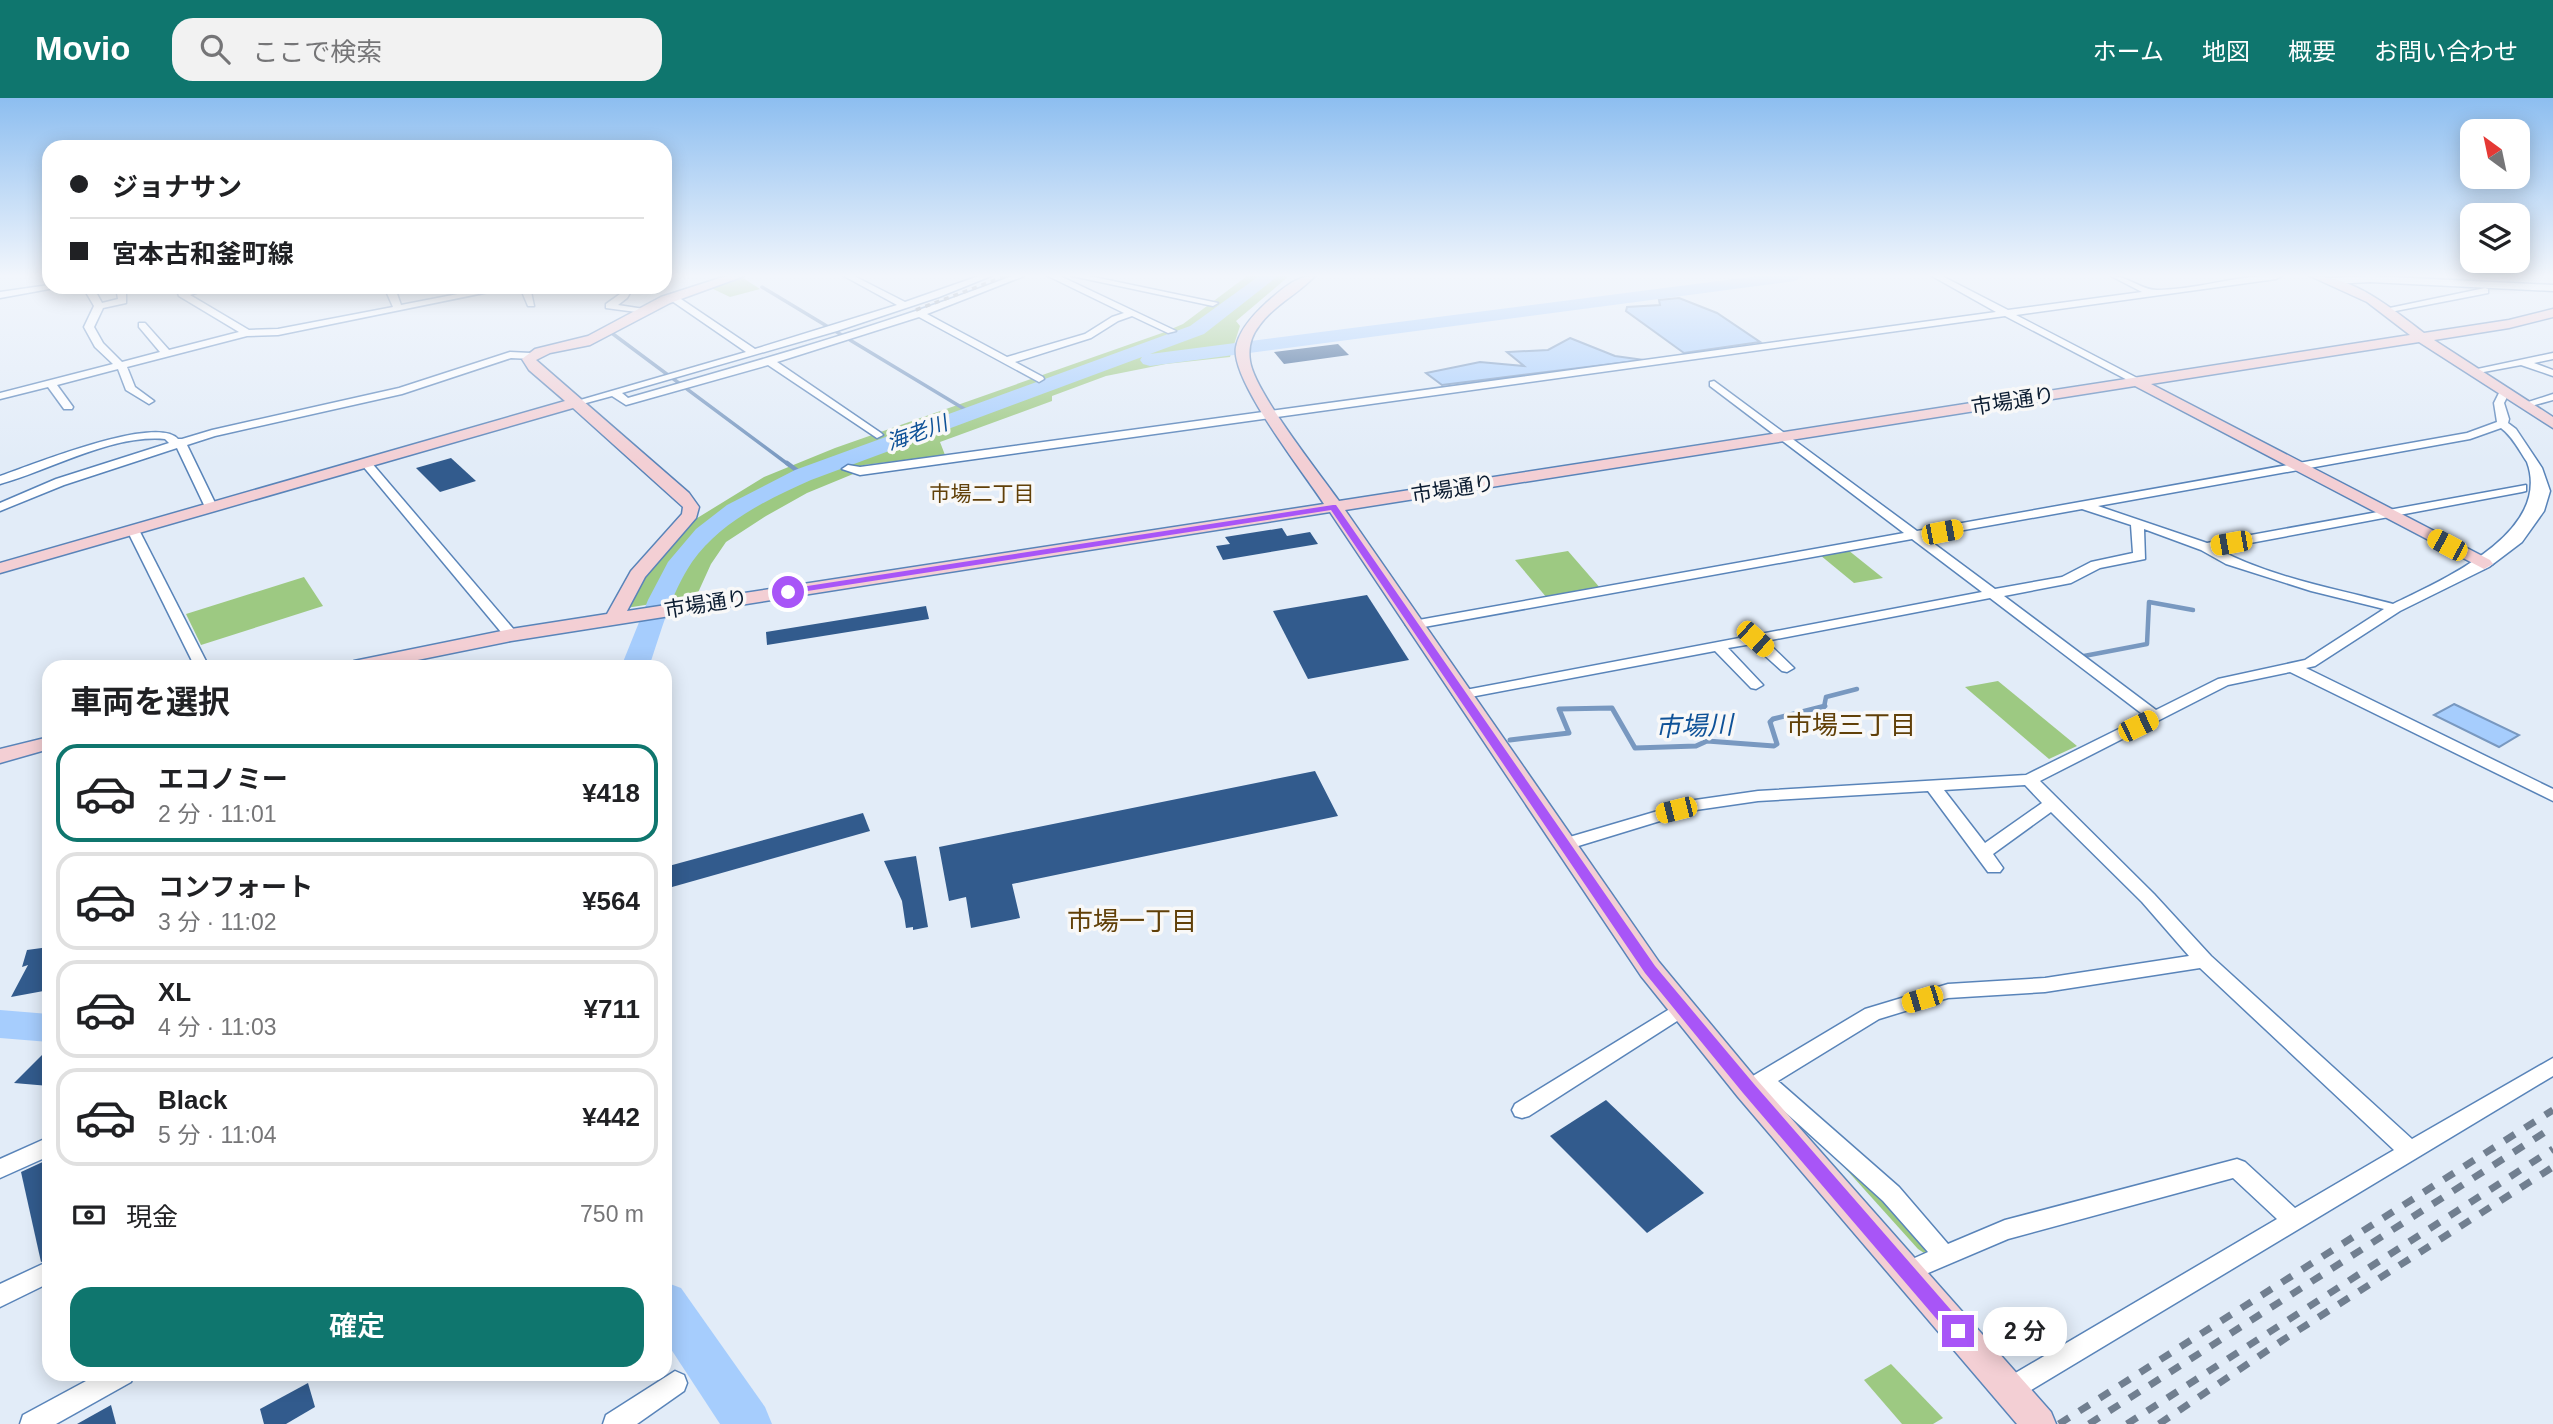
<!DOCTYPE html>
<html lang="ja">
<head>
<meta charset="utf-8">
<style>
	body { margin:0; font-family:Helvetica,"Noto Sans JP",sans-serif; background:#f2f2f2; color:#202124; height:100vh; display:flex; flex-direction:column; font-size:26px; white-space:nowrap }
	* { box-sizing:border-box; margin:0 }
	p { font-size:23px; color:#757577 }
	.icon { flex:none; width:38px; height:38px; fill:none; stroke:currentColor; stroke-width:2; stroke-linecap:round; stroke-linejoin:round }
	.map { position:relative; flex:1; overflow:hidden }
	.panel { position:absolute; left:42px; top:562px; width:630px; height:721px; display:flex; flex-direction:column; background:#fff; border-radius:21px; box-shadow:0 4px 18px #0003 }
	.panel>* { flex:none }
	.banner { position:absolute; left:42px; top:42px; width:630px; height:154px; border-radius:21px; box-shadow:0 4px 18px #0003; display:grid; align-content:center; height:154px; padding:0 28px; background:#fff }
	.needle { width:46px; rotate:327deg }
	.tools { position:absolute; left:2460px; top:21px; display:grid; gap:14px }
	.tools a { display:grid; place-items:center; width:70px; height:70px; border-radius:14px; background:#fff; box-shadow:0 4px 18px #0003; font-size:35px }
	.end { position:absolute; width:32px; height:32px; margin:-16px; border:9px solid #a855f7; background:#fff; box-shadow:0 0 0 4px #fff }
	.from { border-radius:50% }
	.bubble { position:absolute; height:49px; border-radius:21px; background:#fff; box-shadow:0 4px 18px #0003; font-size:23px; font-weight:600; line-height:49px; text-align:center }
	.car { position:absolute; width:21px; height:42px; margin:-21px -10px; border-radius:9px; box-shadow:0 0 5px 2px #0007; background:linear-gradient(#f5c518 24%,#345 0 40%,#f5c518 0 76%,#345 0 86%,#f5c518 0) }
	.banner b { display:flex; align-items:center; gap:24px; height:66px; font-size:26px }
	.banner b+b { border-top:2px solid #e0e0e0 }
	.banner i { width:18px; height:18px; background:#202124 }
	ul { padding:0; list-style:none }
	li { display:flex; align-items:center; gap:21px; height:98px; margin:0 14px 10px; padding:0 14px; border:4px solid #e0e0e0; border-radius:21px }
	li div { flex:1 }
	li b { display:block; font-size:26px }
	li em { font-style:normal; font-weight:600 }
	li.active { border-color:#0f766e }
	li>.icon { width:63px; height:63px; stroke-width:1.5 }
	h2 { padding:0 28px; font-size:32px; line-height:84px }
	.pay { display:flex; align-items:center; gap:18px; height:77px; padding:0 28px; font-size:26px }
	.pay p { margin-inline-start:auto }
	.button { display:flex; gap:14px; margin-top:auto; padding:14px 28px }
	.button a { flex:1; height:80px; border-radius:21px; background:#0f766e; color:#fff; font-size:28px; font-weight:600; line-height:80px; text-align:center }
	header { display:flex; align-items:center; gap:42px; box-sizing:border-box; height:98px; padding:0 35px; background:#0f766e; color:#fff }
	header strong { font-size:33px }
	nav { display:flex; gap:38px; margin-inline-start:auto; font-size:24px }
	.search { width:490px; height:63px; background:#f2f2f2; display:flex; align-items:center; gap:18px; box-sizing:border-box; padding:0 24px; border-radius:21px; color:#757577; font-size:26px }
	.map>svg:first-child { display:block }
</style>
</head>
<body>
<header>
<strong>Movio</strong>
<div class="search"><svg class="icon" aria-label="search" viewBox="0 0 24 24"><circle cx="10" cy="10" r="6"/><path d="M15 15l6 6"/></svg>ここで検索</div>
<nav><a>ホーム</a><a>地図</a><a>概要</a><a>お問い合わせ</a></nav>
</header>
<div class="map">
<svg width="2553" height="1326" viewBox="0 0 2553 1326">
	<rect width="100%" height="100%" fill="#e2ecf8"/>
	<g fill="#9dc982">
		<path d="M1247,178h42l-53,45 4,5 -10,31 -64,7 -60,12 -54,20v5l-112,41 5,13 -81,10 -15,5 9,2 -51,21 -41,23 -40,26 -15,22 -15,33 -70,11 19,-36 49,-52 70,-43 71,-29 327,-115 21,-9z"/>
		<path d="M743,180l17,11 -30,8 -21,-10z"/>
		<path d="M1848,452l35,28 -29,5 -34,-28z"/>
		<path d="M1568,453l33,38 -54,9 -32,-38z"/>
		<path d="M304,479l19,29 -122,39 -15,-31z"/>
		<path d="M1998,583l79,65 -28,13 -84,-72z"/>
		<path d="M1812,1029l119,124 -7,2 -6,-4 -109,-121z"/>
		<path d="M1891,1266l52,54 -10,6h-31l-38,-44z"/>
	</g>
	<g fill="#a6cdfd" stroke="#7898c0" stroke-width="2">
		<path d="M1679,200l38,15 43,29 -76,11 -58,-42 1,-4 33,-2 -1,-5z"/>
		<path d="M1570,240l45,18 29,4 -202,25 -16,-12 54,-11 44,4 -17,-14 41,-2z"/>
		<path d="M2454,606l65,31 -20,12 -65,-32z"/>
	</g>
	<g fill="none" stroke-linecap="round" stroke-linejoin="round">
		<g stroke="#7898c0" stroke-width="3.5">
			<path d="M762,189l209,126"/>
			<path d="M613,236l176,131"/>
		</g>
		<g stroke="#7898c0" stroke-width="4.5">
			<path d="M787,365l16,12"/>
			<path d="M2084,558l63,-12 2,-42 44,8"/>
			<path d="M1824,609l2,-10 31,-8"/>
		</g>
		<path stroke="#7898c0" stroke-width="5" d="M1510,642l59,-7 -10,-24 53,-1 23,40 61,-2 11,-5 67,5 3,-2 -7,-22 3,-3 52,-13"/>
		<g fill="#a6cdfd" fill-rule="evenodd">
			<path d="M1259,178h19l-74,58 -54,20 608,-78h46l-9,5 -645,85 -7,-2 -3,-4 2,-3 -331,123c-43,19 -91,42 -119,82 -21,31 -31,70 -43,105h-28l27,-67 20,-38 28,-33 31,-24 68,-35 395,-144z"/>
			<path d="M0,912l49,4v28l-49,-4z"/>
			<path d="M665,1184l16,6 84,119 7,17h-52l-55,-84z"/>
		</g>
	</g>
	<g fill="#325b8d">
		<path d="M1338,246l11,11 -65,9 -10,-12z"/>
		<path d="M451,360l25,23 -36,11 -24,-24z"/>
		<path d="M1282,430l5,8 23,-4 8,12 -95,16 -7,-14 14,-2 -5,-7z"/>
		<path d="M1367,497l42,65 -101,19 -35,-68z"/>
		<path d="M926,508l3,13 -162,26 -1,-13z"/>
		<path d="M1315,673l23,45 -326,68 8,34 -49,10 -5,-31 -17,4 -10,-54z"/>
		<path d="M863,715l7,18 -205,58v-22z"/>
		<path d="M916,758l12,71 -15,3v-3l-7,1 -4,-27 -18,-40z"/>
		<path d="M49,849v43l-38,7 17,-32 -6,2 5,-17z"/>
		<path d="M49,950v38l-35,-3z"/>
		<path d="M1606,1002l98,93 -57,40 -97,-97z"/>
		<path d="M49,1061v100l-8,3 -20,-90z"/>
		<path d="M308,1285l7,24 -29,17h-22l-4,-15z"/>
		<path d="M111,1307l5,19h-39z"/>
	</g>
	<g fill="none" stroke-linecap="round" stroke-linejoin="round">
		<defs>
			<g id="street">
				<path d="M844,178h10l51,26 74,-26h12l-52,21 -102,34 -215,62 6,5c129,-37 258,-73 384,-122h12l-97,38 80,43 78,-23 27,-17 12,-4 -76,-37h12l116,55 -8,2 -36,-17 -14,5 -27,17 -76,24 28,15 1,2 -5,3 -120,-65 -142,45 104,71 2,2 -6,3 -109,-73 -142,40 -14,-9 -37,10 -5,-3 176,-51 -77,-53v-4h6l80,54 142,-44z"/>
				<path d="M1072,178h17l129,27 -5,3z"/>
				<path d="M1932,178h10l66,34 134,-18 -31,-16c17,0 30,14 46,14 41,0 82,-16 124,-14l-5,3 -260,36 125,65v4l-4,1 -132,-69 -1145,159 -18,-6 6,-4 12,2 1136,-155z"/>
				<path d="M2370,178l183,9v6l-183,-9 -38,2 -5,-3 5,-3z"/>
				<path d="M49,187l11,2 -60,11v-6z"/>
				<path d="M87,189h10v7l5,9 16,-4 -2,-12h10v16l-23,5 -9,19 9,16 19,19 38,-10 -21,-25v-4h6l24,27 70,-18 -60,-36 -3,-9h10v3l28,-3 -24,8 59,35 29,-1 115,-22 -7,-16 4,-4h10l-4,4 5,14 93,-18h19l-235,48 -31,1 -120,31 8,20 19,14 -5,3 -23,-14 -8,-21 -61,16 16,22 -1,2h-8l-16,-22 -48,12v-6l113,-29 -18,-17 -11,-20 10,-21 -7,-12z"/>
				<path d="M520,189h10l4,19h-6z"/>
				<path d="M610,189h11l9,6 -3,5 -9,7 26,4v4l-38,-5v-4l14,-10z"/>
				<path d="M2485,190l3,1v4l-103,20 -5,-3z"/>
				<path d="M510,254l21,1 5,3 -5,3 -20,-1 -109,36 -187,42 -28,9 30,62 -2,3 -4,1 -6,-4 -28,-59 -113,37 -64,26v-8l56,-24 113,-36 -4,-4c-53,-5 -114,31 -165,45v-8c30,-10 156,-62 178,-37h4l30,-9 187,-42z"/>
				<path d="M2553,255v6l-19,4 19,7v6l-32,-11 -48,9 -5,-3z"/>
				<path d="M1714,283l203,150 550,-98 30,-11 -3,-19 7,-14h8l1,2 -6,12 5,16 -1,4 8,6 26,39 8,23 -6,20 -22,31 -33,25 -89,44 -85,55 -9,2 247,121v12l-263,-129 -62,13 -188,96 114,113 57,62 201,183 141,-81v18l-535,322 -9,4 -9,-4 -3,-8 3,-8 277,-163 -44,-41 -225,61 -101,43 -8,-3 -3,-7 3,-7 29,-13 -45,-51 -121,-110 -14,6 -7,-2 -3,-6 3,-6 124,-74 83,-25 97,-6 144,-22 -47,-54 -91,-90 -58,42 10,14 -3,4h-12l-60,-81 -170,10 -62,9 -134,41 -8,-6 2,-4 139,-41 63,-9 268,-16 119,-59 -155,-118 -224,43 28,27 -7,4 -5,-1 -30,-27 -24,4 35,37 -7,4 -5,-1 -36,-37 -255,48 -7,-4 7,-4 522,-99 -70,-53 -499,90 -7,-4 7,-4 491,-88 -194,-147v-4zM2501,330c11,8 18,22 26,34 26,71 -87,119 -134,142 -56,-15 -124,-27 -175,-55l304,-57 4,-1v-6l-319,58 -109,-37 372,-67zM2082,411l49,16 2,28 -42,9 -29,15 -67,12 -70,-52zM2144,431l57,21 25,14 85,27 73,18 -79,51 -87,19 -62,31 -152,-114 67,-13 29,-15 45,-9zM2025,687l17,18 -57,40 -41,-53zM2200,870l194,182 -99,58 -50,-46 -8,-3 -232,61 -57,24 -49,-57 -121,-106 101,-62 69,-21 97,-6z"/>
				<path d="M2553,296v6l-29,8 -5,-3z"/>
				<path d="M366,362l4,1 146,171 2,3 -2,3h-10l-144,-173v-4z"/>
				<path d="M133,428l6,4 70,137h-14l-68,-137z"/>
				<path d="M1681,904l7,2 3,5 -3,5 -159,102 -7,2 -7,-2 -3,-6 3,-6z"/>
				<path d="M49,1039v19l-49,22v-19z"/>
				<path d="M49,1163v22l-49,24v-23z"/>
				<path d="M675,1273l9,4 3,8 -3,8 -47,33h-34l3,-9z"/>
				<path d="M99,1276h35l-3,8 -75,42h-36l3,-9z"/>
			</g>
			<g id="secondary">
				<path d="M726,178h18l-74,27 -80,42 -40,8 -14,7 153,133 10,14 -3,11 -51,59 -18,34 697,-107c-20,-31 -94,-124 -88,-157 3,-17 17,-32 30,-44 14,-12 30,-28 49,-27 -17,18 -41,29 -56,50 -8,10 -11,22 -9,35 4,30 69,112 89,140l1071,-166 -43,-33 -57,-26c44,0 81,32 114,57l85,-13 44,-11v8l-44,11 -75,12 119,77v11l-134,-86 -268,42 339,176 3,4 -9,5 -349,-183 -790,124 314,452 99,119 293,331 5,12h-39l-279,-327 -97,-121 -311,-464 -819,129 -128,26h-38l9,-6 157,-32 96,-15 24,-43 51,-57 1,-7 -110,-99 -573,165v-10l565,-162 -36,-31 -7,-11 13,-10 53,-13 73,-39z"/>
				<path d="M49,639v12l-49,14v-14z"/>
			</g>
		</defs>
		<use href="#street" stroke="#5984b9" stroke-width="3"/>
		<use href="#secondary" stroke="#5984b9" stroke-width="3"/>
		<use href="#street" fill="#fff" fill-rule="evenodd"/>
		<use href="#secondary" fill="#f3cfd4" fill-rule="evenodd"/>
		<path stroke="#717f90" stroke-width="3.5" stroke-dasharray="5 5" stroke-linecap="butt" d="M916,212l90,-34"/>
		<g stroke="#717f90" stroke-width="7" stroke-dasharray="12 12" stroke-linecap="butt">
			<path d="M2059,1326l494,-314"/>
			<path d="M2089,1326l464,-297"/>
			<path d="M2127,1326l426,-275"/>
			<path d="M2159,1326l124,-84 270,-173"/>
		</g>
	</g>
	<linearGradient id="sky" x2="0" y2="1"><stop stop-color="#8dbef0"/><stop offset="0.49" stop-color="#f2f6fc"/><stop offset="1" stop-color="#f2f6fc" stop-opacity="0"/></linearGradient>
	<rect width="2553" height="363" fill="url(#sky)"/>
	<path fill="#a855f7" d="M1333,407h3l319,461 99,118 210,241 2,6 -2,6 -6,2 -6,-2 -209,-244 -98,-120 -314,-463 -543,84 -5,-2 5,-3z"/>
	<g text-anchor="middle" stroke-width="7" stroke-linejoin="round" paint-order="stroke">
		<g font-size="21" fill="#0c1d32" stroke="#f8f8f8">
			<text transform="translate(2013 303) rotate(-9)" y="7">市場通り</text>
			<text transform="translate(1453 391) rotate(-9)" y="7">市場通り</text>
			<text transform="translate(706 506) rotate(-9)" y="7">市場通り</text>
		</g>
		<g font-size="21" font-style="italic" fill="#0f5298" stroke="#f8f8f8">
			<text transform="translate(917 335) rotate(-20)" y="7">海老川</text>
		</g>
		<g font-size="21" fill="#614008" stroke="#f8f8f8">
			<text x="982" y="403">市場二丁目</text>
		</g>
		<g font-size="26" fill="#614008" stroke="#f8f8f8">
			<text x="1851" y="636">市場三丁目</text>
			<text x="1132" y="832">市場一丁目</text>
		</g>
		<g font-size="26" font-style="italic" fill="#0f5298" stroke="#f8f8f8">
			<text transform="translate(1694 628) rotate(-2)" y="9">市場川</text>
		</g>
	</g>
</svg>
<div class="tools">
<a><svg class="needle" viewBox="-14 -14 28 28"><path d="M0-13l5 13h-10z" fill="#e53935"/><path d="M0 13l5-13h-10z" fill="#757577"/></svg></a>
<a><svg class="icon" aria-label="layers" viewBox="0 0 24 24"><path d="M12 4l9 5-9 5-9-5zM3 14l9 5 9-5"/></svg></a>
</div>
<i class="end from" style="left:788px;top:494px"></i>
<i class="end" style="left:1958px;top:1233px"></i>
<div class="bubble" style="left:1983px;top:1209px;width:84px">2 分</div>
<i class="car" style="left:1942px;top:434px;rotate:79deg"></i>
<i class="car" style="left:2231px;top:445px;rotate:260deg"></i>
<i class="car" style="left:2447px;top:447px;rotate:298deg"></i>
<i class="car" style="left:1755px;top:541px;rotate:132deg"></i>
<i class="car" style="left:2138px;top:628px;rotate:64deg"></i>
<i class="car" style="left:1676px;top:712px;rotate:256deg"></i>
<i class="car" style="left:1922px;top:901px;rotate:253deg"></i>
<div class="banner">
<b><i class="from"></i>ジョナサン</b>
<b><i></i>宮本古和釜町線</b>
</div>
<section class="panel">
<h2>車両を選択</h2>
<ul>
<li class="active"><svg class="icon" aria-label="car" viewBox="0 0 24 24"><path d="M5 17H2v-5l4-1 3-4h7l3 4 3 1v5h-3M9 17h6M6 11h13"/><circle cx="7" cy="17" r="2"/><circle cx="17" cy="17" r="2"/></svg><div><b>エコノミー</b><p>2 分 · 11:01</p></div><em>¥418</em></li>
<li><svg class="icon" aria-label="car" viewBox="0 0 24 24"><path d="M5 17H2v-5l4-1 3-4h7l3 4 3 1v5h-3M9 17h6M6 11h13"/><circle cx="7" cy="17" r="2"/><circle cx="17" cy="17" r="2"/></svg><div><b>コンフォート</b><p>3 分 · 11:02</p></div><em>¥564</em></li>
<li><svg class="icon" aria-label="car" viewBox="0 0 24 24"><path d="M5 17H2v-5l4-1 3-4h7l3 4 3 1v5h-3M9 17h6M6 11h13"/><circle cx="7" cy="17" r="2"/><circle cx="17" cy="17" r="2"/></svg><div><b>XL</b><p>4 分 · 11:03</p></div><em>¥711</em></li>
<li><svg class="icon" aria-label="car" viewBox="0 0 24 24"><path d="M5 17H2v-5l4-1 3-4h7l3 4 3 1v5h-3M9 17h6M6 11h13"/><circle cx="7" cy="17" r="2"/><circle cx="17" cy="17" r="2"/></svg><div><b>Black</b><p>5 分 · 11:04</p></div><em>¥442</em></li>
</ul>
<div class="pay"><svg class="icon" aria-label="cash" viewBox="0 0 24 24"><path d="M3 7h18v10H3z"/><circle cx="12" cy="12" r="2"/></svg>現金<p>750 m</p></div>
<div class="button"><a>確定</a></div>
</section>
</div>
</body>
</html>
